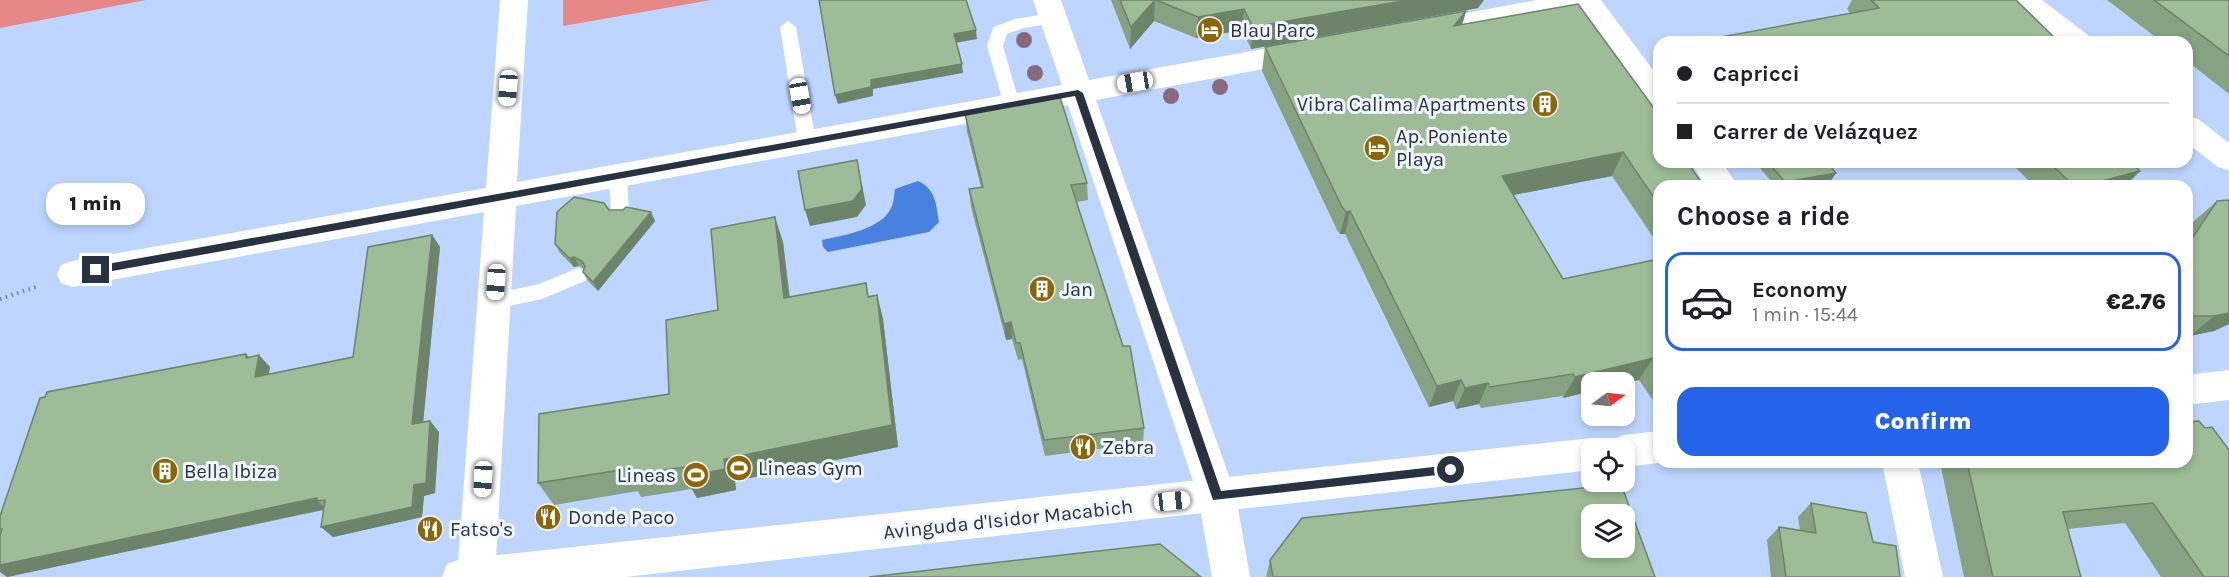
<!DOCTYPE html>
<html lang="en">
<head>
<meta charset="utf-8">
<style>
	body { margin:0; font-family:Karla,sans-serif; background:#f2f2f2; color:#202124; height:100vh; display:flex; flex-direction:column; font-size:22px; white-space:nowrap }
	* { box-sizing:border-box; margin:0 }
	p { font-size:20px; color:#757577 }
	.icon { flex:none; width:33px; height:33px; fill:none; stroke:currentColor; stroke-width:2; stroke-linecap:round; stroke-linejoin:round }
	.map { position:relative; flex:1; overflow:hidden }
	.sheet { position:absolute; left:1653px; top:180px; width:540px; height:288px; display:flex; flex-direction:column; background:#fff; border-radius:18px; box-shadow:0 3px 9px #0003 }
	.sheet>* { flex:none }
	.banner { position:absolute; left:1653px; top:36px; width:540px; height:132px; border-radius:18px; box-shadow:0 3px 9px #0003; display:grid; align-content:center; height:132px; padding:0 24px; background:#fff }
	.needle { width:39px; rotate:75deg }
	.tools { position:absolute; left:1581px; top:372px; display:grid; gap:12px }
	.tools a { display:grid; place-items:center; width:54px; height:54px; border-radius:12px; background:#fff; box-shadow:0 3px 9px #0003; font-size:30px }
	.end { position:absolute; width:27px; height:27px; margin:-14px; border:8px solid #283241; background:#fff; box-shadow:0 0 0 3px #fff }
	.from { border-radius:50% }
	.bubble { position:absolute; height:42px; border-radius:18px; background:#fff; box-shadow:0 3px 9px #0003; font-size:20px; font-weight:800; line-height:42px; text-align:center }
	.car { position:absolute; width:18px; height:36px; margin:-18px -9px; border-radius:8px; box-shadow:0 0 4px 2px #0007; background:linear-gradient(#fff 24%,#345 0 40%,#fff 0 76%,#345 0 86%,#fff 0) }
	.banner b { display:flex; align-items:center; gap:21px; height:57px; font-size:22px }
	.banner b+b { border-top:2px solid #e0e0e0 }
	.banner i { width:15px; height:15px; background:#202124 }
	ul { padding:0; list-style:none }
	li { display:flex; align-items:center; gap:18px; height:99px; margin:0 12px 9px; padding:0 12px; border:3px solid transparent; border-radius:18px }
	li div { flex:1 }
	li b { display:block; font-size:22px }
	li em { font-style:normal; font-weight:800 }
	li.active { border-color:#2563eb }
	li>.icon { width:54px; height:54px; stroke-width:1.5 }
	h2 { padding:0 24px; font-size:27px; line-height:72px }
	.cta { display:flex; gap:12px; margin-top:auto; padding:12px 24px }
	.cta a { flex:1; height:69px; border-radius:18px; background:#2563eb; color:#fff; font-size:24px; font-weight:800; line-height:69px; text-align:center }
	.map>svg:first-child { display:block }
</style>
</head>
<body>
<div class="map">
<svg width="2229" height="577" viewBox="0 0 2229 577">
	<rect width="100%" height="100%" fill="#bed6ff"/>
	<g fill="#e68788">
		<path d="M0,0h146l-146,28z"/>
		<path d="M563,0h148l-148,26z"/>
	</g>
	<path fill="#4981e0" d="M918,181c18,8 18,23 21,41l-10,10 -101,20 -5,-5 -1,-7c20,-4 60,-11 69,-32 3,-5 3,-13 4,-19z"/>
	<g fill="none" stroke-linecap="round" stroke-linejoin="round">
		<path stroke="#70819d" stroke-width="4" stroke-dasharray="1.5 4.5" stroke-linecap="butt" d="M0,299l39,-13"/>
		<g fill="#fff" fill-rule="evenodd">
			<path d="M1053,13l6,1 2,4 -2,4 -35,6 -17,6 -4,12 17,59 -3,4h-12l-18,-63 5,-15 2,-4 21,-8z"/>
			<path d="M788,21l8,6 20,114 -3,5h-12l-3,-5 -18,-114z"/>
			<path d="M618,170l6,2 3,5 2,35 -2,5h-14l-2,-5 -2,-35 3,-5z"/>
			<path d="M578,268l7,3 3,5 -3,5 -43,18 -47,10 -7,-2 -3,-6 3,-6 51,-11z"/>
		</g>
		<g fill="#fff" fill-rule="evenodd">
			<path d="M500,0h28l-11,182 545,-97 -29,-85h28l28,80 219,-39 10,3 4,7 -4,7 -10,3 -212,39 140,396 14,81h-38l-14,-81 -130,-391 -552,101 -21,371h-38l27,-365 -411,75 -12,-4 -4,-9 4,-9 12,-4 413,-73z"/>
			<path d="M1537,0h64l58,78v31l-10,-3 -71,-95 -160,29 -10,-2 -4,-7 4,-7 10,-2z"/>
			<path d="M2010,0h32l46,35 4,7h-32l-46,-36z"/>
			<path d="M2187,116l11,3 31,24v27l-11,-3 -31,-24z"/>
			<path d="M1690,162h32l16,24h-32z"/>
			<path d="M1882,462h36l25,115h-38z"/>
		</g>
		<g fill="#fff" fill-rule="evenodd">
			<path d="M2229,370v30l-42,5v-30z"/>
			<path d="M1659,431v31h2l-2,1 -35,4v-19h-32v22l-967,107h-183l5,-13 14,-5 1131,-121 13,5 2,5 4,-8 13,-5z"/>
		</g>
	</g>
	<g fill="#8a6980">
		<circle cx="1024" cy="40" r="8"/>
		<circle cx="1035" cy="73" r="8"/>
		<circle cx="1220" cy="87" r="8"/>
		<circle cx="1171" cy="96" r="8"/>
	</g>
	<g fill="#87a282">
		<path d="M1111,0h373l-6,8 -227,41 -9,-19 -46,8 -42,-17 -24,28z"/>
		<path d="M1852,0h164l43,42h-354v-2l146,-26 -4,-5z"/>
		<path d="M2107,0h122v94l-42,-33v-19h-25z"/>
		<path d="M1578,4l81,182v60l-47,-70 -99,19 50,84 96,-20v139l-7,1 -13,-19 -76,18 -1,-2 -81,12 -2,-4 -23,5 -3,-8 -24,6 -84,-173h-5l-3,-4 -75,-159 3,-24 201,-36 -4,14z"/>
		<path d="M965,114l122,69 1,17 -11,2 67,226 -1,15 -98,13 -23,-97 -4,1 -6,-21 -6,1 -35,-133 -2,-18 12,-2 -14,-55z"/>
		<path d="M1755,162h72l3,20 -23,4h-32z"/>
		<path d="M2010,162h120l10,9 -15,15h-91z"/>
		<path d="M2229,200v124l-15,7 -27,5v-103l7,-12 23,-20z"/>
		<path d="M609,210l42,2 4,9 -57,70 -10,-10 -5,-9 1,-3 -5,-3 -5,1 -14,-14 -5,-9z"/>
		<path d="M432,235l8,12 -17,175 7,-1 9,11 -4,61 -11,3 -2,21 -89,20 -12,-10 3,-17 -317,67 -7,-44v-17l249,-159 21,10 -1,7 84,-17z"/>
		<path d="M783,242l7,55h79l8,-2 6,24 15,128 -163,34 1,9 -39,8 -5,-9 -51,8 -3,-6 -84,14 -16,-22 131,-89 49,-84z"/>
		<path d="M2205,428l24,149h-68l-36,-54 -57,6 13,48h-117l-23,-110 5,-5h241z"/>
		<path d="M1811,503l62,39 27,35h-129l-4,-37 12,-13 21,3 -2,-13z"/>
		<path d="M1270,560l385,17h-389z"/>
	</g>
	<g fill="#6e846a">
		<path d="M1155,0l-1,21 -24,28 1,-22z"/>
		<path d="M1408,0h76l-6,8 -227,41 2,-22z"/>
		<path d="M1244,9l-2,21 -46,8 2,-21z"/>
		<path d="M1466,11l-7,24 -5,-9z"/>
		<path d="M976,30l1,9 -22,4 -1,-9z"/>
		<path d="M962,64l1,9 -90,16v7l-35,8 -3,-9 36,-15z"/>
		<path d="M1623,152l-11,24 -119,23 9,-23z"/>
		<path d="M857,160l9,45 -9,12 -47,9 -5,-16z"/>
		<path d="M2140,171l-15,15h-42z"/>
		<path d="M1836,173l-6,9 -23,4h-25l3,-4z"/>
		<path d="M1350,211l-5,23h-5l6,-22z"/>
		<path d="M651,212l4,9 -57,70 -5,-9z"/>
		<path d="M775,217l8,25 9,80 -8,-24z"/>
		<path d="M432,235l8,12 -18,188 -10,-11z"/>
		<path d="M574,257l5,9 -5,1 -5,-9z"/>
		<path d="M877,295l6,24 15,128 -163,34 1,9 -39,8 -12,-21 39,-18z"/>
		<path d="M2229,313v11l-15,7 -24,5 24,-20z"/>
		<path d="M1011,322l1,17 -6,1 -2,-16z"/>
		<path d="M246,354l11,11 2,-10 11,12 -4,21 -11,-11 -9,-19z"/>
		<path d="M1653,358l-14,22 -15,3 -32,-1v9l-29,7 12,-21z"/>
		<path d="M1461,380l-8,21 -24,6 8,-21z"/>
		<path d="M1488,383l-9,21 -23,5 9,-21z"/>
		<path d="M430,421l9,11 -4,61 -11,3 -2,21 -89,20 -12,-10 93,-42z"/>
		<path d="M317,498v3l9,8 -319,68 -7,-5v-7z"/>
	</g>
	<g fill="#9dbc97" stroke="#6e846a" stroke-width="1.5" fill-rule="evenodd">
		<path d="M819,0h147l10,30 -22,4 8,30 -91,16v7l-36,8z"/>
		<path d="M1120,0h35l-24,27z"/>
		<path d="M1156,0h252l-155,27 -9,-18 -46,8z"/>
		<path d="M1871,0h145l43,42h-352l-2,-2 174,-32z"/>
		<path d="M2154,0h75v56z"/>
		<path d="M1578,4l81,111v47h28l17,24h-45v19l-36,-53 -121,24 61,103 96,-20v109l-6,-10 -78,19 -2,-3 -83,13 -2,-4 -23,5 -4,-8 -24,6 -87,-175 -4,1 -4,-5 -77,-160 201,-36 -12,15z"/>
		<path d="M1060,97l27,86 -16,2 52,161h7l14,82 -100,12 -24,-97h-4l-5,-21 -7,2 -35,-135 14,-2 -18,-73z"/>
		<path d="M857,160l5,29 -9,12 -48,9 -7,-39z"/>
		<path d="M1768,162h59l9,11 -51,9z"/>
		<path d="M2049,162h81l10,9 -57,15h-9z"/>
		<path d="M574,197l30,6 5,7h14l3,-3 25,5 -58,70 -10,-10 2,-6 -3,-5 -8,-4 -5,1 -14,-14 2,-32z"/>
		<path d="M2229,200v113l-15,3h-27v-70l30,-45z"/>
		<path d="M775,217l9,81 82,-15 2,14 9,-2 15,130 -168,34 1,10 -40,8v-10l-58,8v-6l-89,14 1,-69 130,-20 -3,-74 52,-10 -7,-81z"/>
		<path d="M432,235l-20,189 18,-3 -4,62 -12,2 -2,22 -91,20 4,-27 -8,1v-3l-317,67v-29l2,-7h-2v-13l40,-118 5,-1 2,-5 199,-38v4l13,-3 -4,22 98,-20 15,-110z"/>
		<path d="M2199,421l6,7 7,-1 17,23v127h-25l-51,-74 -90,9 18,65h-88l-26,-115h220v-40z"/>
		<path d="M1621,484l34,93h-382l-3,-17 32,-42zM1592,514h32v34h-32z"/>
		<path d="M1811,503l55,10 7,29 23,4 4,31h-114l-7,-50 37,6z"/>
		<path d="M1160,544l41,33h-332z"/>
	</g>
	<path fill="#283241" d="M1078,90l5,3 138,398 230,-26 4,2v6l-242,27 -138,-404 -979,178 -5,-4 5,-4z"/>
	<defs>
		<symbol id="hotel-disc" viewBox="-11 -11 22 22"><circle r="9.5" fill="#8e660a" stroke="#f1f6fe"/><path d="M-6-4.5h1.5V1H6V5H4.5V3h-9V5H-6ZM-4 0a1.8 1.8 0 1 1 3.6 0ZM.5 0V-2.5h3Q6-2.5 6 0Z" fill="#fff"/></symbol>
		<symbol id="building-disc" viewBox="-11 -11 22 22"><circle r="9.5" fill="#8e660a" stroke="#f1f6fe"/><path d="M-4-6H4V6H1V3H-1V6H-4ZM-2.5-4.3h1.7v1.8h-1.7ZM.8-4.3h1.7v1.8H.8ZM-2.5-1h1.7V.8h-1.7ZM.8-1h1.7V.8H.8Z" fill="#fff"/></symbol>
		<symbol id="restaurant-disc" viewBox="-11 -11 22 22"><circle r="9.5" fill="#8e660a" stroke="#f1f6fe"/><path d="M-5-6h1v4h1v-4h1v4h1v-4h1v5L-1.5 .5V6h-2V.5L-5-1ZM5-6V6H3V1.5H1.5Q1.5-4 5-6Z" fill="#fff"/></symbol>
		<symbol id="stadium-disc" viewBox="-11 -11 22 22"><circle r="9.5" fill="#8e660a" stroke="#f1f6fe"/><path d="M0-5a6.5 5 0 1 0 0 10a6.5 5 0 1 0 0-10ZM-3.5-1.8h7v3.6h-7Z" fill="#fff"/></symbol>
	</defs>
	<g fill-rule="evenodd">
		<use href="#hotel-disc" x="1195" y="15" width="30" height="30"/>
		<use href="#building-disc" x="1530" y="89" width="30" height="30"/>
		<use href="#hotel-disc" x="1362" y="133" width="30" height="30"/>
		<use href="#building-disc" x="1027" y="274" width="30" height="30"/>
		<use href="#restaurant-disc" x="1068" y="432" width="30" height="30"/>
		<use href="#stadium-disc" x="724" y="453" width="30" height="30"/>
		<use href="#building-disc" x="150" y="456" width="30" height="30"/>
		<use href="#stadium-disc" x="681" y="460" width="30" height="30"/>
		<use href="#restaurant-disc" x="533" y="502" width="30" height="30"/>
		<use href="#restaurant-disc" x="415" y="514" width="30" height="30"/>
	</g>
	<g text-anchor="middle" stroke-width="6" stroke-linejoin="round" paint-order="stroke">
		<g font-size="20" fill="#283241" stroke="#f1f6fe" text-anchor="start">
			<text x="1230" y="37">Blau Parc</text>
			<text x="1526" y="111" text-anchor="end">Vibra Calima Apartments</text>
			<text x="1396" y="143">Ap. Poniente<tspan x="1396" dy="23">Playa</tspan></text>
			<text x="1062" y="296">Jan</text>
			<text x="1102" y="454">Zebra</text>
			<text x="758" y="475">Lineas Gym</text>
			<text x="184" y="478">Bella Ibiza</text>
			<text x="676" y="482" text-anchor="end">Lineas</text>
			<text x="568" y="524">Donde Paco</text>
			<text x="450" y="536">Fatso's</text>
		</g>
		<g font-size="20" fill="#283241" stroke="#f1f6fe">
			<text transform="translate(1008 519) rotate(-6)" y="7">Avinguda d'Isidor Macabich</text>
		</g>
	</g>
</svg>
<div class="tools">
<a><svg class="needle" viewBox="-14 -14 28 28"><path d="M0-13l5 13h-10z" fill="#e53935"/><path d="M0 13l5-13h-10z" fill="#757577"/></svg></a>
<a><svg class="icon" aria-label="locate" viewBox="0 0 24 24"><circle cx="12" cy="12" r="6"/><path d="M12 2v4M12 18v4M2 12h4M18 12h4"/></svg></a>
<a><svg class="icon" aria-label="layers" viewBox="0 0 24 24"><path d="M12 4l9 5-9 5-9-5zM3 14l9 5 9-5"/></svg></a>
</div>
<i class="end from" style="left:1451px;top:470px"></i>
<i class="end" style="left:96px;top:270px"></i>
<div class="bubble" style="left:46px;top:183px;width:99px">1 min</div>
<i class="car" style="left:1135px;top:82px;rotate:261deg"></i>
<i class="car" style="left:508px;top:88px;rotate:184deg"></i>
<i class="car" style="left:800px;top:96px;rotate:170deg"></i>
<i class="car" style="left:496px;top:282px;rotate:184deg"></i>
<i class="car" style="left:483px;top:479px;rotate:183deg"></i>
<i class="car" style="left:1172px;top:501px;rotate:84deg"></i>
<div class="banner">
<b><i class="from"></i>Capricci</b>
<b><i></i>Carrer de Velázquez</b>
</div>
<section class="sheet">
<h2>Choose a ride</h2>
<ul>
<li class="active"><svg class="icon" aria-label="car" viewBox="0 0 24 24"><path d="M5 17H2v-5l4-1 3-4h7l3 4 3 1v5h-3M9 17h6M6 11h13"/><circle cx="7" cy="17" r="2"/><circle cx="17" cy="17" r="2"/></svg><div><b>Economy</b><p>1 min · 15:44</p></div><em>€2.76</em></li>
</ul>
<div class="cta"><a>Confirm</a></div>
</section>
</div>
</body>
</html>
